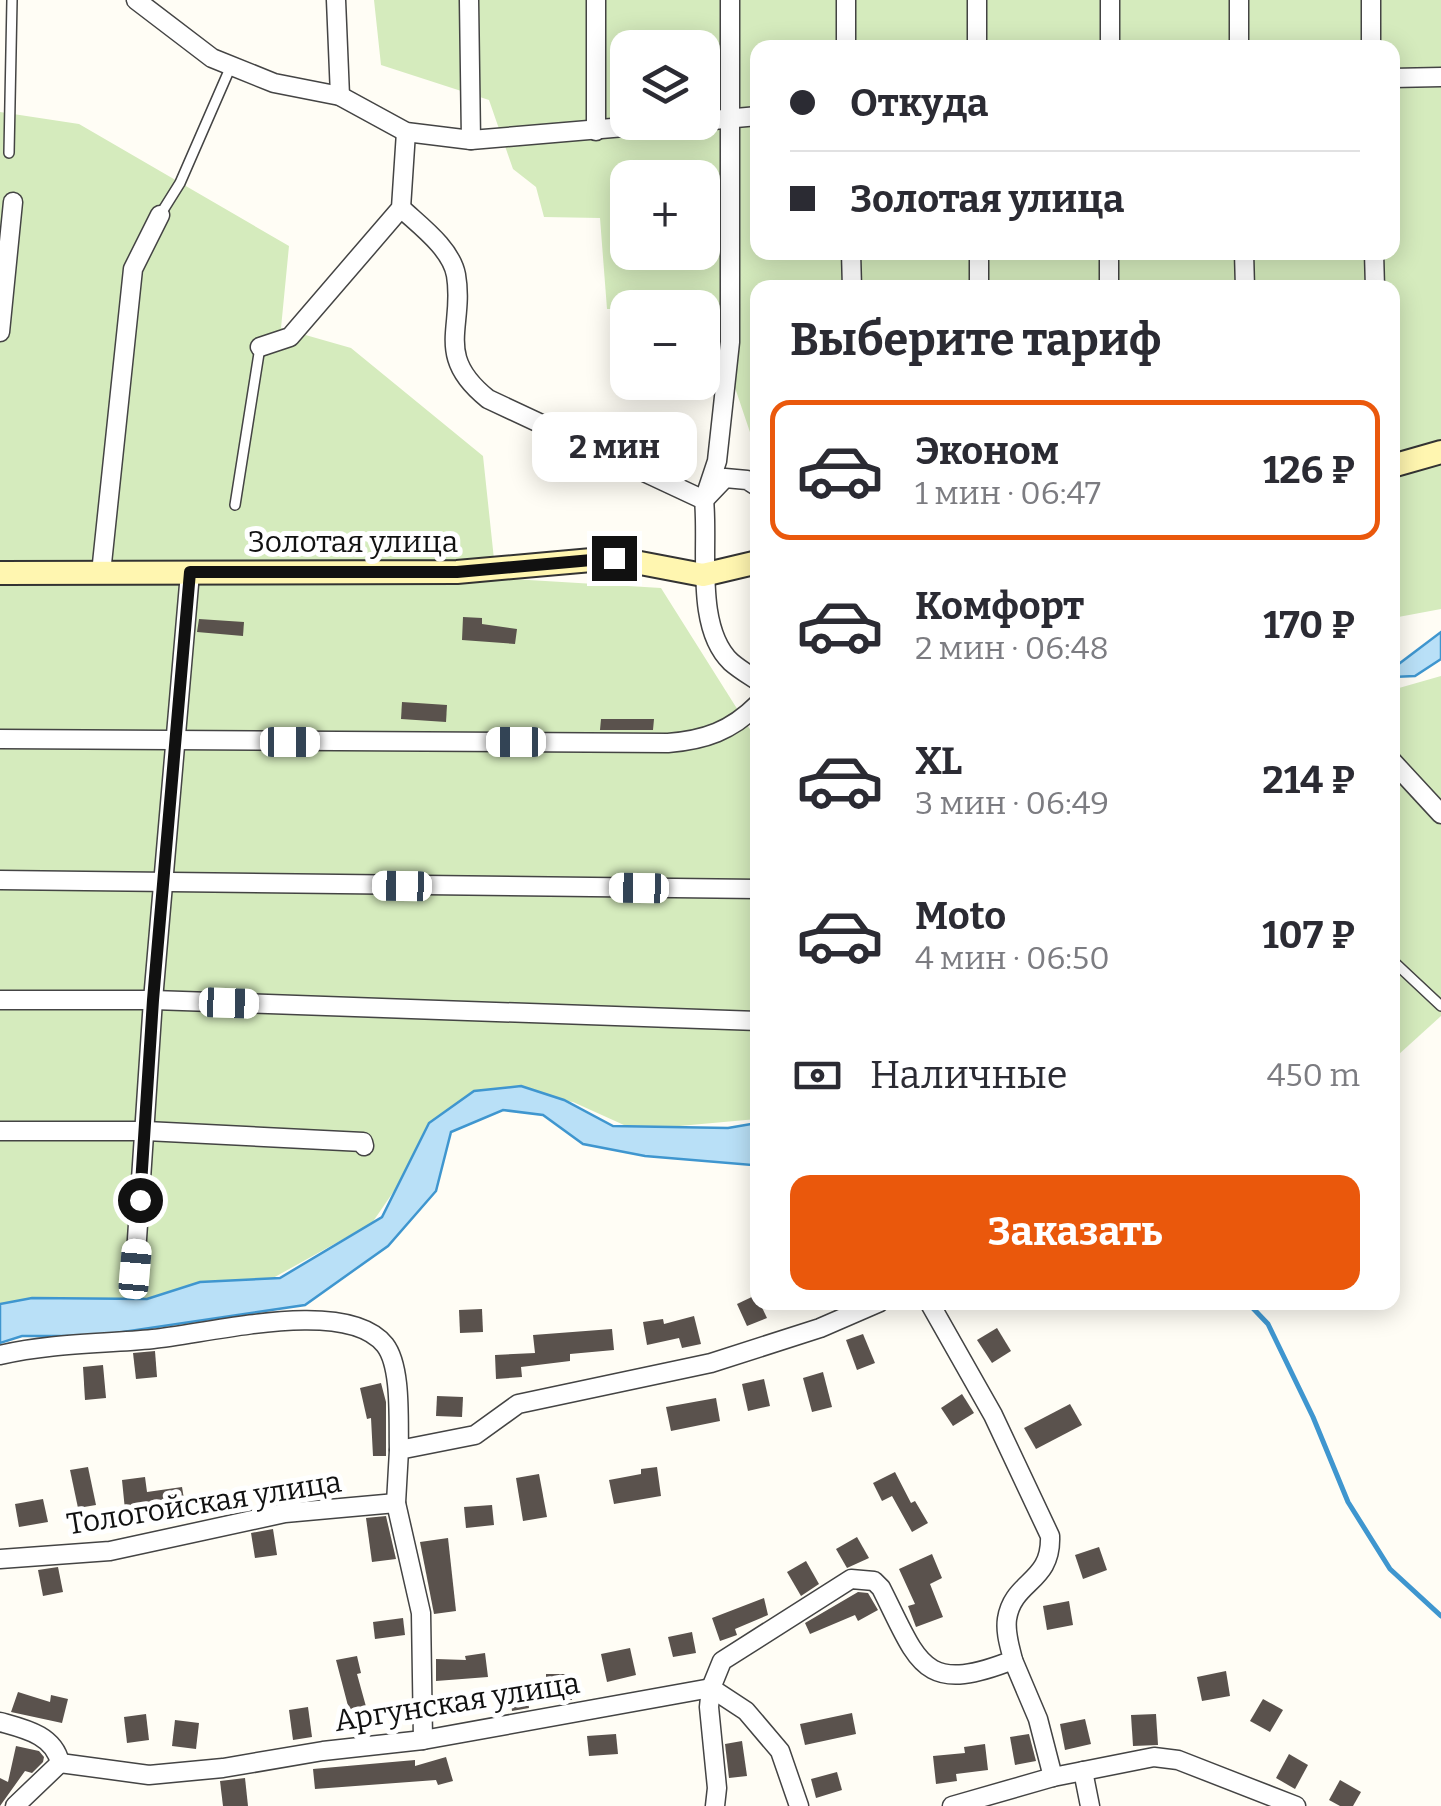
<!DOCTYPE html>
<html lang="ru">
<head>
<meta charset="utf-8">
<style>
	body { margin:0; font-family:Bitter,serif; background:#f7f7f7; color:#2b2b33; height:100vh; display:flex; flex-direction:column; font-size:38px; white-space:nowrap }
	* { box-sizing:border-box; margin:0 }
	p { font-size:32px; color:#7c7c81 }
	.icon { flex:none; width:55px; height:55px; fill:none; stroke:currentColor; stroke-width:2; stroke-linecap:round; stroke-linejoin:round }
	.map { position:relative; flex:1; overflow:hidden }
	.panel { position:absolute; left:750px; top:280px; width:650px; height:1030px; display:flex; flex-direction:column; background:#fff; border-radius:20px; box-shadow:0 5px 25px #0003 }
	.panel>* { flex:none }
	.hud { position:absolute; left:750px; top:40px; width:650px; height:220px; border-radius:20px; box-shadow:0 5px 25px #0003; display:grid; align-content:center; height:220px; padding:0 40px; background:#fff }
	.buttons { position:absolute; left:610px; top:30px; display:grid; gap:20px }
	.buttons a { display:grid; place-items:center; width:110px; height:110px; border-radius:20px; background:#fff; box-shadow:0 5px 25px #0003; font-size:50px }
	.end { position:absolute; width:45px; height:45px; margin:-22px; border:12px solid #111; background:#fff; box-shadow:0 0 0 5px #fff }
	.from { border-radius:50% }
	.bubble { position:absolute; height:70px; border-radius:20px; background:#fff; box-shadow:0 5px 25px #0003; font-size:32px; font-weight:700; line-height:70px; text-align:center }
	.car { position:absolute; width:30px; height:60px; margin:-30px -15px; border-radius:12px; box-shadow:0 0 8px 2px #0007; background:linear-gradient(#fff 24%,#345 0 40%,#fff 0 76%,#345 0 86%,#fff 0) }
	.hud b { display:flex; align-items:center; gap:35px; height:95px; font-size:38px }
	.hud b+b { border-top:2px solid #e1e1e2 }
	.hud i { width:25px; height:25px; background:#2b2b33 }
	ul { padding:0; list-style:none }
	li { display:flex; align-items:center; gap:30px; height:140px; margin:0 20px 15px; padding:0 20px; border:5px solid transparent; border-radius:20px }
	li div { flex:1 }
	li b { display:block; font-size:38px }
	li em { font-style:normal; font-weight:700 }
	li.current { border-color:#ea580c }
	li>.icon { width:90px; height:90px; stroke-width:1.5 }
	h2 { padding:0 40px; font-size:45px; line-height:120px }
	.pay { display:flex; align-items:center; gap:25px; height:110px; padding:0 40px; font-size:38px }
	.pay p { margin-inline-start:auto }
	.primary-button { display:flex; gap:20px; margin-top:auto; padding:20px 40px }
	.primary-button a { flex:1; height:115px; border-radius:20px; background:#ea580c; color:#fff; font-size:40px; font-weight:700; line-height:115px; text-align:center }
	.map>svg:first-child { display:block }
</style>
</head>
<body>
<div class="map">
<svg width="1441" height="1806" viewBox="0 0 1441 1806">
	<rect width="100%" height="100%" fill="#fffdf5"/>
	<g fill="#d5ebbd" fill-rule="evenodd">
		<path d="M374,0h1067v609l-48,9 -1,-330h-634l-1,165 -31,-92 -23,-3 -1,-50 -95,1 -7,-91 -56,-1 -8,-30 -23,-18 -24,-69 -108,-35zM628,48h74v74h-74zM758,48h634v204h-634zM628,178h74v74h-74z"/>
		<path d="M0,112l79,12 210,122 -8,82 70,20 132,108 13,122 165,10 97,154 -1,377 -122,11 -62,-28 -76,-10 -77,61 -48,70 -99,55 -160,33 -113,-1z"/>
		<path d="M1441,676v340l-43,39 -6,-6v-359z"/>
	</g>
	<g fill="#b9e0f7" stroke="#3f96cf" stroke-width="2.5">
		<path d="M1441,632v27l-26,17 -22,1v-14l3,3z"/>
		<path d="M521,1086l43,14 49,26 115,2 29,-5v37l-5,5 -107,-9 -62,-12 -40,-29 -40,-5 -52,22 -15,59 -48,55 -83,59 -209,31h-74l-22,7v-39l32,-6 115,1 53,-17 80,-4 102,-61 47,-94 45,-32z"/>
	</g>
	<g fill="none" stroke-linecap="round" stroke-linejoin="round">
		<path stroke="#3f96cf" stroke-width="5" d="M1247,1302l21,22 45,93 35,85 42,67 51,47"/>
	</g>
	<g fill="#5a524d">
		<path d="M463,617l19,1v6l35,5 -2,15 -53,-4z"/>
		<path d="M199,619l45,3 -1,14 -46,-4z"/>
		<path d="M402,702l45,3 -1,17 -45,-3z"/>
		<path d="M601,719h53l-1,11h-53z"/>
		<path d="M756,1295l11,23 -20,8 -10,-22z"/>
		<path d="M482,1309l1,23 -23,1 -1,-23z"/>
		<path d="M694,1316l7,28 -19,4 -3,-10 -32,7 -4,-23 20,-3 1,5z"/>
		<path d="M997,1328l14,23 -19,12 -15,-23z"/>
		<path d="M612,1329l2,21 -44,4v7l-49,6 1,10 -26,2 -1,-24 40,-2 -2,-18z"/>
		<path d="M863,1334l12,29 -18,7 -11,-30z"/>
		<path d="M155,1351l2,26 -21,2 -3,-26z"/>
		<path d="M103,1365l3,33 -21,2 -2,-33z"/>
		<path d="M823,1372l9,35 -20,5 -9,-34z"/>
		<path d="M764,1379l6,27 -22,5 -6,-27z"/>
		<path d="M381,1383l5,19v54h-13l-2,-38 -4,1 -7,-31z"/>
		<path d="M962,1394l12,19 -21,13 -12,-18z"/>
		<path d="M437,1396l26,1 -1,20 -26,-1z"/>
		<path d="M716,1398l4,23 -49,10 -5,-24z"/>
		<path d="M1070,1404l12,21 -46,24 -12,-21z"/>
		<path d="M88,1467l8,38 -18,3 -8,-38z"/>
		<path d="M657,1467l4,29 -47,8 -5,-24 32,-6v-5z"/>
		<path d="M895,1472l16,31 4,-2 13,22 -16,9 -20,-36 -10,5 -9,-18z"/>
		<path d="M539,1474l8,43 -24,4 -7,-43z"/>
		<path d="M145,1477l2,15 35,-5 4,24 -18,2 -1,-8 -42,5 -3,-30z"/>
		<path d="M43,1499l5,23 -29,5 -4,-23z"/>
		<path d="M492,1505l2,20 -28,3 -2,-21z"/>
		<path d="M386,1516l10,43 -24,3 -6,-44z"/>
		<path d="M273,1529l4,26 -22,3 -4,-25z"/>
		<path d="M857,1537l12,21 -22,10 -11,-19z"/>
		<path d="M448,1538l8,73 -22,3 -14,-72z"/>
		<path d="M1099,1547l8,23 -24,9 -8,-24z"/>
		<path d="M932,1554l10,24 -12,6 13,33 -27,10 -8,-21 7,-2 -16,-35z"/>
		<path d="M806,1561l13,23 -18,12 -14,-24z"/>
		<path d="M58,1567l5,25 -20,4 -5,-26z"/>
		<path d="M858,1592l10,1 10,17 -20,11 -3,-6 -45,19 -5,-11z"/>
		<path d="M764,1598l4,17 -33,14 2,6 -17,6 -8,-23z"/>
		<path d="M1069,1601l4,24 -26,5 -4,-24z"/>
		<path d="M403,1618l2,17 -30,4 -2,-17z"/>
		<path d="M692,1632l4,21 -23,4 -5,-20z"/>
		<path d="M630,1648l6,27 -29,7 -6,-28z"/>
		<path d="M485,1653l3,24 -52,4v-22l30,1 -1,-4z"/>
		<path d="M357,1656l4,17 -4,1 13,47 -17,4 -17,-65z"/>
		<path d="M1226,1671l4,25 -28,5 -5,-24z"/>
		<path d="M546,1674h26v26l-44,-1 1,9 -17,3 -3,-25 37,-4z"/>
		<path d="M18,1692l32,10 1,-7 17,4 -6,24 -51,-11z"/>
		<path d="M1263,1699l20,11 -13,22 -20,-11z"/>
		<path d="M308,1707l4,30 -19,3 -4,-30z"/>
		<path d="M852,1713l4,21 -51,11 -5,-21z"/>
		<path d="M146,1714l3,26 -22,3 -3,-26z"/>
		<path d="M1156,1714l2,31 -25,1 -2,-31z"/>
		<path d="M1085,1719l6,25 -26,6 -5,-26z"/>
		<path d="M175,1720l24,3 -3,26 -24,-3z"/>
		<path d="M616,1734l2,20 -29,2 -2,-20z"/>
		<path d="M1029,1734l7,27 -21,4 -5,-28z"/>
		<path d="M742,1741l5,35 -18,2 -4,-34z"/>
		<path d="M985,1744l3,26 -32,4 1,7 -21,3 -3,-28 32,-3 -1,-6z"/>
		<path d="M16,1746l23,5 5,6 -1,5 -11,11 -7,-2 -25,35v-28l8,4z"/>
		<path d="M1289,1754l19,11 -13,24 -19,-11z"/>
		<path d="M446,1757l7,24 -15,4 -2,-5 -121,9 -2,-20 102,-9v6z"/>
		<path d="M837,1772l5,18 -26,8 -5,-19z"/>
		<path d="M245,1778l3,28h-25l-3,-25z"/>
		<path d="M1340,1780l21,12 -8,14h-13l-11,-6z"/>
	</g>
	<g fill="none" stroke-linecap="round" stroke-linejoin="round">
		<defs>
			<g id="lane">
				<path d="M9,153l3,-153"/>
				<path d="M160,215l20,-32 51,-117"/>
				<path d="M235,505l25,-158"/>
				<path d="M1392,960l49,46"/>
			</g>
			<g id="street">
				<path d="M136,0l76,58 62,25 66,13 66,36 65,8 212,-18"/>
				<path d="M336,0l4,96"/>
				<path d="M469,0l2,140"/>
				<path d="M730,0v342l-13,119 -13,39 21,-22 22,2 11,7"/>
				<path d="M846,0v48"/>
				<path d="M1239,0v48"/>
				<path d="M977,48v-48"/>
				<path d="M1110,48v-48"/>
				<path d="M1371,48v-48"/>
				<path d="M1392,78l49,-1"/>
				<path d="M702,121l56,-5"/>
				<path d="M596,131v-131"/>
				<path d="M401,208c18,17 50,40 55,67 9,52 -23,80 32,124l216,101c5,46 -10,127 27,162 8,7 18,13 27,19"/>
				<path d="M851,252l1,36"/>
				<path d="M979,252v34"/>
				<path d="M1244,252l1,36"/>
				<path d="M1374,252l1,36"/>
				<path d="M1109,288v-36"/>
				<path d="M0,332l13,-130"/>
				<path d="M260,347l30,-10 111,-129 5,-76"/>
				<path d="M101,573l32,-304 27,-54"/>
				<path d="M0,739l668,4c37,-3 63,-12 90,-39"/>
				<path d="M1392,761l49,53"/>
				<path d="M0,880l758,9"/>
				<path d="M0,1000h153l605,21"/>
				<path d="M0,1131h146l217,11 1,4"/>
				<path d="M135,1269l18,-269 37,-427"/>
				<path d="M0,1355c51,-12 102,-11 153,-16 55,-5 193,-43 232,6 17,22 13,77 14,105"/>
				<path d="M0,1559l110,-8 175,-38 111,-10"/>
				<path d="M1013,1660l25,59 15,58"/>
				<path d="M0,1722c25,7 54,13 60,41"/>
				<path d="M423,1740l-2,-127 -25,-110 3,-53 76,-15 43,-31 193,-41 109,-35 60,-26"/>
				<path d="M60,1763l89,12 74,-7 100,-17 100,-11 288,-52 35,23 34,40 19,55"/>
				<path d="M1083,1771l7,35"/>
				<path d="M15,1806l45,-43"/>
				<path d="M715,1806l2,-18 -8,-81 2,-19 11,-27 129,-82 23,2 7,7c38,75 41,108 132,72 -3,-13 -8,-27 -6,-41 6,-39 45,-36 43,-83l-57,-121 -64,-113"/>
				<path d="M952,1806l101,-29 101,-20 24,3 118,46"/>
			</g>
			<g id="secondary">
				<path d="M1392,466l49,-14"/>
				<path d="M0,573l457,-1 157,-14 89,17 55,-13"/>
			</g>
		</defs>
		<use href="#lane" stroke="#444" stroke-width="12"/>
		<use href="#street" stroke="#444" stroke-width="21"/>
		<use href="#secondary" stroke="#333" stroke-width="26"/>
		<use href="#lane" stroke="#fff" stroke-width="9"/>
		<use href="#street" stroke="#fff" stroke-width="18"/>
		<use href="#secondary" stroke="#fff6b0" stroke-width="22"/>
	</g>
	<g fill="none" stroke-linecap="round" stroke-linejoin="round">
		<path stroke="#111" stroke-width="12" d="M140,1200l13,-200 37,-428h267l157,-14"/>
	</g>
	<g text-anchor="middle" stroke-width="10" stroke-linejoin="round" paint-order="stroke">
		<g font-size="30" fill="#111" stroke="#fff">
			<text x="353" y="552">Золотая улица</text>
			<text transform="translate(204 1503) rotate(-9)" y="10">Тологойская улица</text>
			<text transform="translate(457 1702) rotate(-9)" y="10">Аргунская улица</text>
		</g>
	</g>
</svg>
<div class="buttons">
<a><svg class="icon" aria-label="layers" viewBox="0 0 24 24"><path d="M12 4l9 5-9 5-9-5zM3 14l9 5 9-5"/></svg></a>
<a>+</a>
<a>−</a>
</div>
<i class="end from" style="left:140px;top:1200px"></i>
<i class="end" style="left:614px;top:558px"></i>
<div class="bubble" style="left:532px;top:412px;width:165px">2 мин</div>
<i class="car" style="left:290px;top:742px;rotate:90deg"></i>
<i class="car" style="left:516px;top:742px;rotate:270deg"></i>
<i class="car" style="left:402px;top:886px;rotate:271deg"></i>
<i class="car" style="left:639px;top:888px;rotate:271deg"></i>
<i class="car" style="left:229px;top:1003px;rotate:92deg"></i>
<i class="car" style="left:135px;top:1269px;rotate:5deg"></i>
<div class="hud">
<b><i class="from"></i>Откуда</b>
<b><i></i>Золотая улица</b>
</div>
<section class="panel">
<h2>Выберите тариф</h2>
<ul>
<li class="current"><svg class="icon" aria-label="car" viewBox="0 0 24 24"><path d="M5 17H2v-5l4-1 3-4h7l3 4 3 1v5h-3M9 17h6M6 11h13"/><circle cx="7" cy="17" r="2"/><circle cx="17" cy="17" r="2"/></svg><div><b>Эконом</b><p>1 мин · 06:47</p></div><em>126 ₽</em></li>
<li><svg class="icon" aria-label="car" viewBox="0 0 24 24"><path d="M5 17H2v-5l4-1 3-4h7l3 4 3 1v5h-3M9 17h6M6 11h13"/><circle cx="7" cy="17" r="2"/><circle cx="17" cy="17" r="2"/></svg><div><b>Комфорт</b><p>2 мин · 06:48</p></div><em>170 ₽</em></li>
<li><svg class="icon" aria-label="car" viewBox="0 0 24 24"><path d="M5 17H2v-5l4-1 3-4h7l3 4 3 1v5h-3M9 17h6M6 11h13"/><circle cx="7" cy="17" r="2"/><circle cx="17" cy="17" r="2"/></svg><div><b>XL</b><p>3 мин · 06:49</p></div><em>214 ₽</em></li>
<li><svg class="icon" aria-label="car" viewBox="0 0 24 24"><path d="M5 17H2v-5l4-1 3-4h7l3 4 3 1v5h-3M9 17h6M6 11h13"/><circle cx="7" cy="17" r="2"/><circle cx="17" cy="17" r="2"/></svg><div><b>Moto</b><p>4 мин · 06:50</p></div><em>107 ₽</em></li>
</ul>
<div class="pay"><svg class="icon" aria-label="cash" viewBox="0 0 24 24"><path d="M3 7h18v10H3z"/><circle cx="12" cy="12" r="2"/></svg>Наличные<p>450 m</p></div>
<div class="primary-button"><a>Заказать</a></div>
</section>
</div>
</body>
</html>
